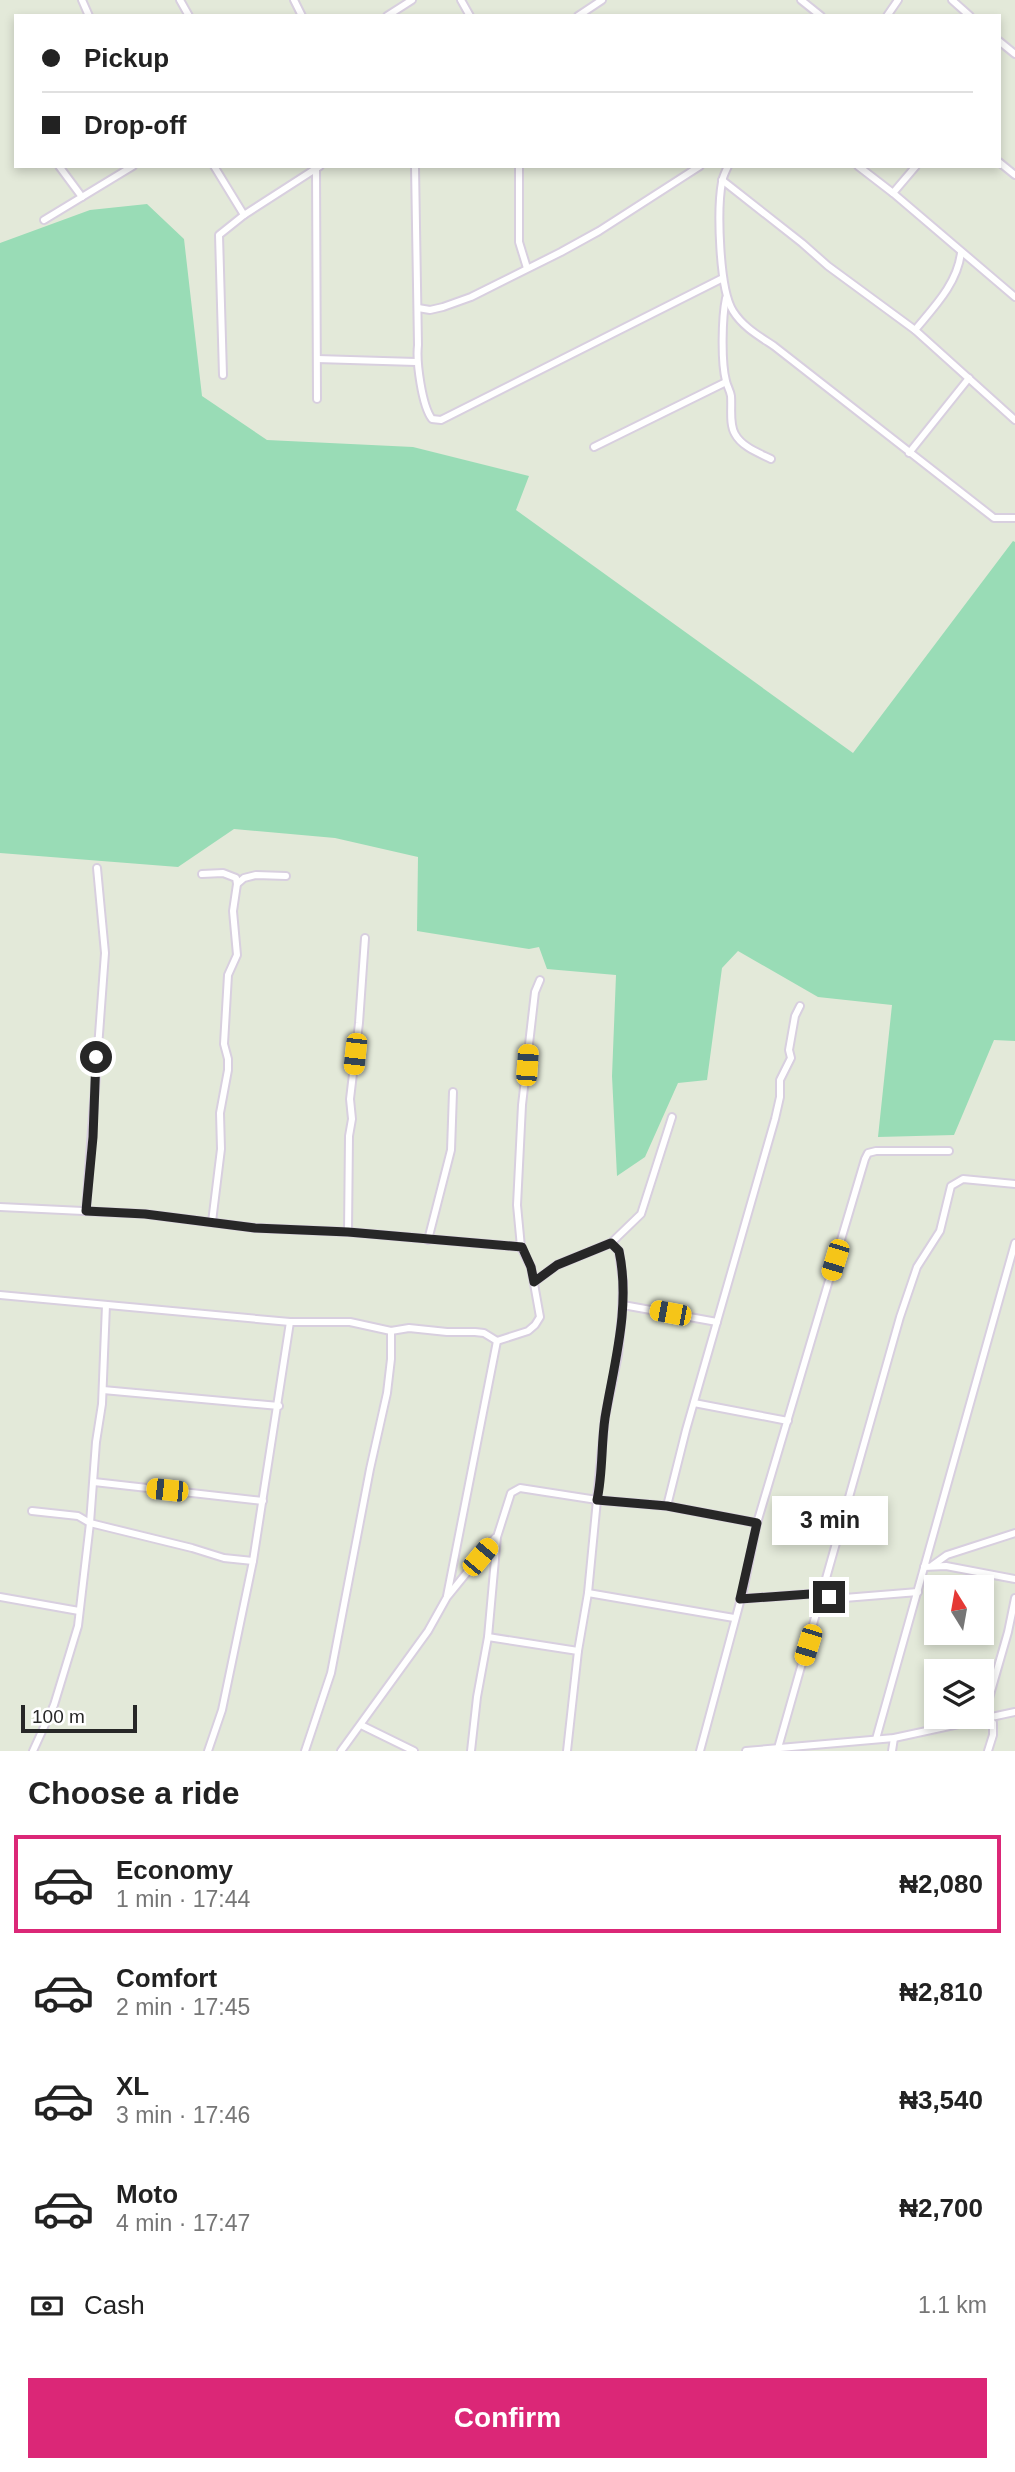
<!DOCTYPE html>
<html lang="en">
<head>
<meta charset="utf-8">
<style>
	body { margin:0; font-family:Arial,sans-serif; background:#f6f6f6; color:#222; height:100vh; display:flex; flex-direction:column; font-size:26px; white-space:nowrap }
	* { box-sizing:border-box; margin:0 }
	p { font-size:23px; color:#767676 }
	.icon { flex:none; width:38px; height:38px; fill:none; stroke:currentColor; stroke-width:2; stroke-linecap:round; stroke-linejoin:round }
	.map { position:relative; height:1751px; overflow:hidden }
	.details { display:flex; flex-direction:column; background:#fff; flex:1 }
	.details>* { flex:none }
	.guide { position:absolute; left:14px; top:14px; width:987px; height:154px; border-radius:0px; box-shadow:0 4px 10px #0003; display:grid; align-content:center; height:154px; padding:0 28px; background:#fff }
	.needle { width:46px; rotate:349deg }
	.fabs { position:absolute; left:924px; top:1575px; display:grid; gap:14px }
	.fabs a { display:grid; place-items:center; width:70px; height:70px; border-radius:0px; background:#fff; box-shadow:0 4px 10px #0003; font-size:35px }
	.scale { position:absolute; left:21px; bottom:18px; width:116px; box-sizing:border-box; padding-left:7px; border:4px solid #272727; border-top:0; font-size:19px; line-height:24px; white-space:nowrap; color:#272727; -webkit-text-stroke:5px #fff; paint-order:stroke }
	.end { position:absolute; width:32px; height:32px; margin:-16px; border:9px solid #272727; background:#fff; box-shadow:0 0 0 4px #fff }
	.from { border-radius:50% }
	.bubble { position:absolute; height:49px; border-radius:0px; background:#fff; box-shadow:0 4px 10px #0003; font-size:23px; font-weight:800; line-height:49px; text-align:center }
	.car { position:absolute; width:21px; height:42px; margin:-21px -10px; border-radius:9px; box-shadow:0 0 5px 2px #0007; background:linear-gradient(#f5c518 24%,#345 0 40%,#f5c518 0 76%,#345 0 86%,#f5c518 0) }
	.guide b { display:flex; align-items:center; gap:24px; height:66px; font-size:26px }
	.guide b+b { border-top:2px solid #e0e0e0 }
	.guide i { width:18px; height:18px; background:#222 }
	ul { padding:0; list-style:none }
	li { display:flex; align-items:center; gap:21px; height:98px; margin:0 14px 10px; padding:0 14px; border:4px solid transparent; border-radius:0px }
	li div { flex:1 }
	li b { display:block; font-size:26px }
	li em { font-style:normal; font-weight:800 }
	li.current { border-color:#db2777 }
	li>.icon { width:63px; height:63px; stroke-width:1.5 }
	h2 { padding:0 28px; font-size:32px; line-height:84px }
	.pay { display:flex; align-items:center; gap:18px; height:77px; padding:0 28px; font-size:26px }
	.pay p { margin-inline-start:auto }
	.cta { display:flex; gap:14px; margin-top:auto; padding:14px 28px }
	.cta a { flex:1; height:80px; border-radius:0px; background:#db2777; color:#fff; font-size:28px; font-weight:800; line-height:80px; text-align:center }
	.map>svg:first-child { display:block }
</style>
</head>
<body>
<div class="map">
<svg width="1015" height="1751" viewBox="0 0 1015 1751">
	<rect width="100%" height="100%" fill="#e3e9d9"/>
	<path fill="#99dcb6" d="M147,204l37,35 18,157 65,44 146,7 116,29 -13,34 337,243 160,-212 2,1v499l-21,-1 -40,95 -76,2 14,-132 -74,-8 -80,-46 -16,17 -15,112 -29,3 -33,74 -28,19 -5,-100 4,-101 -69,-6 -8,-22 -10,2 -112,-18 1,-74 -83,-19 -101,-9 -56,38 -178,-14v-610l90,-33z"/>
	<g fill="none" stroke-linecap="round" stroke-linejoin="round">
		<defs>
			<g id="minor">
				<path d="M82,0l7,16"/>
				<path d="M180,0l9,16"/>
				<path d="M294,0l8,16"/>
				<path d="M461,0l9,16"/>
				<path d="M801,0l20,16"/>
				<path d="M952,0l18,16"/>
				<path d="M387,16l25,-16"/>
				<path d="M578,16l24,-16"/>
				<path d="M887,16l11,-16"/>
				<path d="M999,41l16,13"/>
				<path d="M999,162l16,13"/>
				<path d="M59,166l23,31"/>
				<path d="M214,166l30,49"/>
				<path d="M415,166l3,179c-2,17 4,61 14,74l9,1 282,-142"/>
				<path d="M519,166v76l8,26"/>
				<path d="M728,166c-2,5 -5,10 -6,16 -5,27 -3,107 11,129 10,16 26,25 41,35l220,172h21"/>
				<path d="M858,166l35,27 122,104"/>
				<path d="M316,168l1,231"/>
				<path d="M722,180l80,63 26,23 87,64 100,90"/>
				<path d="M893,193l23,-27"/>
				<path d="M44,220l89,-54"/>
				<path d="M726,298c-4,19 -5,64 0,83 1,5 4,9 5,15 1,12 -2,28 4,38 7,13 24,19 36,25"/>
				<path d="M418,308l12,2 13,-3 28,-10 90,-45 38,-21 101,-65"/>
				<path d="M915,330c19,-23 42,-46 46,-77"/>
				<path d="M317,359l99,3"/>
				<path d="M223,375l-4,-140 25,-20 76,-49"/>
				<path d="M594,447l132,-65"/>
				<path d="M909,453l60,-75"/>
				<path d="M202,874l21,-1 13,5 1,6"/>
				<path d="M0,1207l145,7 110,14 93,4 173,15"/>
				<path d="M86,1211l19,-258 -8,-85"/>
				<path d="M212,1222l9,-73 -1,-36 8,-43v-11l-4,-15 4,-69 9,-20 -4,-44 4,-27 7,-6 12,-3 30,1"/>
				<path d="M348,1232l1,-96 3,-17 -2,-20 9,-76 6,-85"/>
				<path d="M428,1240l23,-90 2,-58"/>
				<path d="M534,1282l23,-17 54,-22 30,-29 31,-97"/>
				<path d="M0,1295l290,27h60l41,9 18,-3 38,4h28l9,1 13,8 31,-10 7,-6 5,-8 -9,-50 -10,-20 -4,-42 5,-100 13,-113 5,-12"/>
				<path d="M623,1305l94,17"/>
				<path d="M103,1390l176,16"/>
				<path d="M694,1403l94,18"/>
				<path d="M94,1482l169,19"/>
				<path d="M667,1506l19,-76 89,-311 5,-22v-17l11,-22 -2,-8 6,-34 5,-10"/>
				<path d="M32,1511l46,5 12,7 102,25 32,10 29,3"/>
				<path d="M933,1565l14,-10 68,-22"/>
				<path d="M924,1567l22,-1 69,13"/>
				<path d="M588,1593l146,25"/>
				<path d="M447,1596l50,-255"/>
				<path d="M0,1597l79,14"/>
				<path d="M740,1599l83,-6 9,6 86,-7"/>
				<path d="M488,1637l90,14"/>
				<path d="M361,1725l53,26"/>
				<path d="M876,1739l139,-496"/>
				<path d="M778,1748l122,-431 17,-50 23,-36 11,-45 12,-7 52,5"/>
				<path d="M33,1751l21,-46 24,-79 12,-103 6,-81 6,-38 4,-99"/>
				<path d="M208,1751l14,-41 31,-149 37,-239"/>
				<path d="M305,1751l26,-78 39,-204 17,-76 4,-34v-28"/>
				<path d="M341,1751l87,-120 19,-34 48,-59"/>
				<path d="M471,1751l6,-54 11,-60 9,-100 14,-44 9,-5 77,12 70,6 90,17"/>
				<path d="M567,1751l11,-100 10,-58 17,-176 13,-62 4,-41 1,-32 -4,-31 -8,-8"/>
				<path d="M700,1751l43,-160 14,-68 108,-364 3,-6 8,-2h73"/>
				<path d="M746,1751l148,-13 121,-26"/>
				<path d="M892,1751l2,-13"/>
				<path d="M988,1751l5,-16v-12l-10,-4 25,-87 7,-34"/>
			</g>
		</defs>
		<use href="#minor" stroke="#d8cfdf" stroke-width="10"/>
		<use href="#minor" stroke="#fff" stroke-width="6"/>
	</g>
	<g fill="none" stroke-linecap="round" stroke-linejoin="round">
		<path stroke="#272727" stroke-width="9" d="M96,1057l-3,80 -7,74 59,3 110,14 93,4 174,15 9,20 3,15 23,-17 54,-22 8,8c12,56 -5,112 -14,167 -4,27 -2,55 -8,82l70,6 90,17 -17,76 84,-6 5,4"/>
	</g>
</svg>
<div class="fabs">
<a><svg class="needle" viewBox="-14 -14 28 28"><path d="M0-13l5 13h-10z" fill="#e53935"/><path d="M0 13l5-13h-10z" fill="#767676"/></svg></a>
<a><svg class="icon" aria-label="layers" viewBox="0 0 24 24"><path d="M12 4l9 5-9 5-9-5zM3 14l9 5 9-5"/></svg></a>
</div>
<div class="scale">100 m</div>
<i class="end from" style="left:96px;top:1057px"></i>
<i class="end" style="left:829px;top:1597px"></i>
<div class="bubble" style="left:772px;top:1496px;width:116px">3 min</div>
<i class="car" style="left:355px;top:1054px;rotate:186deg"></i>
<i class="car" style="left:527px;top:1065px;rotate:4deg"></i>
<i class="car" style="left:835px;top:1260px;rotate:197deg"></i>
<i class="car" style="left:670px;top:1313px;rotate:281deg"></i>
<i class="car" style="left:167px;top:1490px;rotate:276deg"></i>
<i class="car" style="left:480px;top:1557px;rotate:40deg"></i>
<i class="car" style="left:808px;top:1645px;rotate:197deg"></i>
<div class="guide">
<b><i class="from"></i>Pickup</b>
<b><i></i>Drop-off</b>
</div>
</div>
<section class="details">
<h2>Choose a ride</h2>
<ul>
<li class="current"><svg class="icon" aria-label="car" viewBox="0 0 24 24"><path d="M5 17H2v-5l4-1 3-4h7l3 4 3 1v5h-3M9 17h6M6 11h13"/><circle cx="7" cy="17" r="2"/><circle cx="17" cy="17" r="2"/></svg><div><b>Economy</b><p>1 min · 17:44</p></div><em>₦2,080</em></li>
<li><svg class="icon" aria-label="car" viewBox="0 0 24 24"><path d="M5 17H2v-5l4-1 3-4h7l3 4 3 1v5h-3M9 17h6M6 11h13"/><circle cx="7" cy="17" r="2"/><circle cx="17" cy="17" r="2"/></svg><div><b>Comfort</b><p>2 min · 17:45</p></div><em>₦2,810</em></li>
<li><svg class="icon" aria-label="car" viewBox="0 0 24 24"><path d="M5 17H2v-5l4-1 3-4h7l3 4 3 1v5h-3M9 17h6M6 11h13"/><circle cx="7" cy="17" r="2"/><circle cx="17" cy="17" r="2"/></svg><div><b>XL</b><p>3 min · 17:46</p></div><em>₦3,540</em></li>
<li><svg class="icon" aria-label="car" viewBox="0 0 24 24"><path d="M5 17H2v-5l4-1 3-4h7l3 4 3 1v5h-3M9 17h6M6 11h13"/><circle cx="7" cy="17" r="2"/><circle cx="17" cy="17" r="2"/></svg><div><b>Moto</b><p>4 min · 17:47</p></div><em>₦2,700</em></li>
</ul>
<div class="pay"><svg class="icon" aria-label="cash" viewBox="0 0 24 24"><path d="M3 7h18v10H3z"/><circle cx="12" cy="12" r="2"/></svg>Cash<p>1.1 km</p></div>
<div class="cta"><a>Confirm</a></div>
</section>
</body>
</html>
